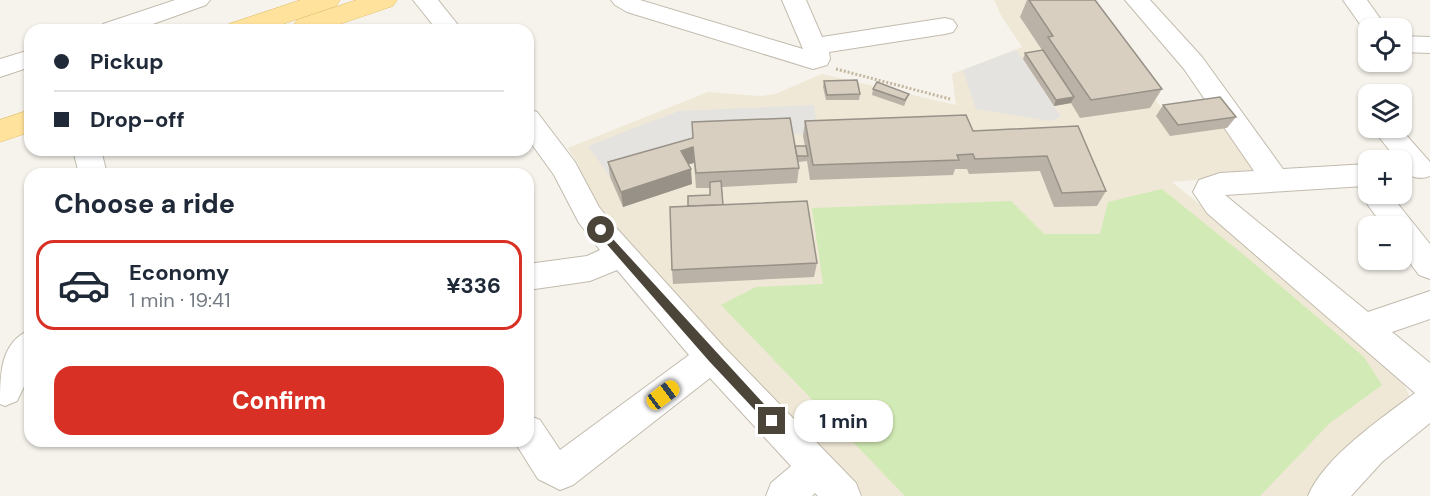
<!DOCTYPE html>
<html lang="en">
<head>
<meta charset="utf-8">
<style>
	body { margin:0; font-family:"DM Sans",sans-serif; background:#f6f6f7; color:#1f2937; height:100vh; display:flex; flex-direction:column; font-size:22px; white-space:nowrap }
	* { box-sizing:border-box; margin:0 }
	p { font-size:20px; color:#747a83 }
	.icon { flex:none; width:33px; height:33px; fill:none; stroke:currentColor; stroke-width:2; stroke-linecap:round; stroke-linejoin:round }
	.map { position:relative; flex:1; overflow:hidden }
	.side { position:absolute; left:24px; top:168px; width:510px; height:279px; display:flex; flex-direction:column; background:#fff; border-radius:18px; box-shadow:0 2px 4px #0004 }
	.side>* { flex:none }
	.banner { position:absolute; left:24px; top:24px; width:510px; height:132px; border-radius:18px; box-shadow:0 2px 4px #0004; display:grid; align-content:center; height:132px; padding:0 30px; background:#fff }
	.controls { position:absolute; left:1358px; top:18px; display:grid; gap:12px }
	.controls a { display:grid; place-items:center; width:54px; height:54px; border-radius:12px; background:#fff; box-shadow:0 2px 4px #0004; font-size:30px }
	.end { position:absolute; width:27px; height:27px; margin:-14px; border:8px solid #4b4439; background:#fff; box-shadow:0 0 0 3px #fff }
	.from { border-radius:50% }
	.bubble { position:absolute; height:42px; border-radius:18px; background:#fff; box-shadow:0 2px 4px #0004; font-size:20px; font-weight:700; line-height:42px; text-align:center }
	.car { position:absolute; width:18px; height:36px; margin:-18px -9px; border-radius:8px; box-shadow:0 0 4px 2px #0007; background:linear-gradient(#f5c518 24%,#345 0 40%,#f5c518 0 76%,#345 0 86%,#f5c518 0) }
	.banner b { display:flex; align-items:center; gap:21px; height:57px; font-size:22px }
	.banner b+b { border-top:2px solid #e0e1e3 }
	.banner i { width:15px; height:15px; background:#1f2937 }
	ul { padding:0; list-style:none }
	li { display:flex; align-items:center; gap:18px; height:90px; margin:0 12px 9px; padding:0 18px; border:3px solid transparent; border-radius:18px }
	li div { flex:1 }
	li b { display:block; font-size:22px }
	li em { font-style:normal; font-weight:700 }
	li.selected { border-color:#d93025 }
	li>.icon { width:54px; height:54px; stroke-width:1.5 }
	h2 { padding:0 30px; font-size:27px; line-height:72px }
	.cta { display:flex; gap:12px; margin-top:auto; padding:12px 30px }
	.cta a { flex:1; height:69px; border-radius:18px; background:#d93025; color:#fff; font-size:24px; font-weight:700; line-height:69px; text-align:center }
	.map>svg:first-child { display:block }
</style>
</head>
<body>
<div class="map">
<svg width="1430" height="496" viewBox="0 0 1430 496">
	<rect width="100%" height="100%" fill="#f6f3ec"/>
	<path fill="#efe8d6" d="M994,0h62l30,4 77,106 49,-9 47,68 -6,6 -81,7 232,188 -5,5 11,22 -46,36 -58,63h-443l-261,-278 -23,-52 -11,-18 140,-56 52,4 15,-2 47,-20 134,31 -4,-31 70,-27 -20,-30z"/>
	<path fill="#d2eab5" d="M1162,189l82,66 120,102 18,28 -52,38 -70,73h-355l-184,-191 35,-18 67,-3 -11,-76 199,-7 33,33h56l8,-32z"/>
	<g fill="#e5e3e0">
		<path d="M1016,50l7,9 38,58 -11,4 -74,-12 -13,-39z"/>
		<path d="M814,105l4,31 -29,-3 -96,4 -83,40 -22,-31 91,-35z"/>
	</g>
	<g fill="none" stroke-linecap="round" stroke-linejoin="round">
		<defs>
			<g id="minor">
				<path d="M175,0h35l-4,5 -70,25h-36l3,-6z"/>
				<path d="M413,0h25l24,30h-25z"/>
				<path d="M611,0h29l163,49 -21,-49h24l16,37 123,-19 8,2 4,6 -4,6 -8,2 -116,18 1,7 -3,6 -14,4 -186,-57 -12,-7z"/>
				<path d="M1125,0h25l52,57 81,112 85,-5v30h22l40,50v35l-11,-4 -18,-24v-25h-18l-23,-32 5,-8 -140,9 143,117 62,-21v28l-38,13 38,31v60l-48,39 -31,34h-43c16,-39 74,-78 107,-103l-208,-180 -14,-21 6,-12 21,-7 34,-2 -70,-102z"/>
				<path d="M1343,0h24l20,28h-19l-1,6z"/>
				<path d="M1401,36l29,1v16l-29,-1z"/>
				<path d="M30,50v17l-30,10v-18z"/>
				<path d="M528,109l9,3 38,50 24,45 12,15 113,125 132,136 5,13h-43l-3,-3 -3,3h-46l5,-13 20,-17 -81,-88 -137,107 -13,5 -22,-11 -24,-38h14v-26l12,5 20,30 129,-95 -72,-85 -27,11 -62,9v-26l59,-8 13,-6 -21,-27 -25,-48 -26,-36z"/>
				<path d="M1372,128h28l30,34v14c-13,5 -28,0 -29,-16h-4z"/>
				<path d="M73,150h28l6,24h-28z"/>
				<path d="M30,330v44l-13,27 -12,5 -5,-2c0,-29 0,-62 30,-74z"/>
			</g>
			<g id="major">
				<path d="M301,0h39l-4,6 -71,24h-40l4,-6z"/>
				<path d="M357,0h40l-4,6 -71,24h-27l-2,-4 4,-6z"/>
				<path d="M30,110v22l-30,10v-22z"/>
			</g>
		</defs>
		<use href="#minor" stroke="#c2bbae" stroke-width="2"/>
		<use href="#major" stroke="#e6c16a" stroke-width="1"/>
		<path stroke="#c4b79f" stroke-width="3" stroke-dasharray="2 2" stroke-linecap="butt" d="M836,69l114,30"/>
		<use href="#minor" fill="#fff" fill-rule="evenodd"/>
		<use href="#major" fill="#ffe39c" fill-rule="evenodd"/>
	</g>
	<g fill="#bab2a6">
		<path d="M1027,0h68l67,89 -12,19 -70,10 -9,-15 -17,3 -31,-47 2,-6 17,-3 -22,-33z"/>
		<path d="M824,81l36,13 -1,6h-33l-3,-13z"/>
		<path d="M873,89l36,5 -5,12 -32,-11z"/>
		<path d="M1163,105l73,12 -9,11 -57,8 -14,-20z"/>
		<path d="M805,121l168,10 105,-5 28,65 -9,15 -43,1 -14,-36 -71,3 -2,-5h-12l-2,6 -143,5 -3,-19 -9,1 1,6 -2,15 -75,4 1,18 94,58 -3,14 -141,7 -1,-14 16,-64 22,-11v-7h-14l-2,-25 -6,1 4,20 -69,23 -13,-30 -2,-15 85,-24 102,8h10l-2,-10z"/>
	</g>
	<g fill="#979187">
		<path d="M1074,97l-3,6 -17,3 2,-6z"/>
		<path d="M693,147l1,16 -12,3 -1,-15z"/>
		<path d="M691,169l1,15 -69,23 -2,-15z"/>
	</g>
	<g fill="#d8cfc1" stroke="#979187" stroke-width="1.5">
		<path d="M1029,0h66l67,89 -71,11 -43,-63 5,-1z"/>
		<path d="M1043,50l31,47 -18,3 -31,-47z"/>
		<path d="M857,80l3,14 -33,1 -3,-14z"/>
		<path d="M877,82l32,12 -4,6 -32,-11z"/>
		<path d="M1220,97l16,20 -58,8 -15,-20z"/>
		<path d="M966,115l7,16 105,-5 28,65 -44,2 -15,-37 -72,3 -2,-5 -16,1 2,5 -146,5 -8,-44z"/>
		<path d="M790,118l9,50 -103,5 -3,-26 -12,4 10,18 -70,23 -13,-30 85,-24 -1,-16z"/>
		<path d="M795,146h11l2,10h-11z"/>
		<path d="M721,181l2,24 -35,1v-10l22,-1v-13z"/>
		<path d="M807,201l10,62 -145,7 -2,-63z"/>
	</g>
	<path fill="#4b4439" d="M601,226l175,191v7h-8l-59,-63 -112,-128v-5z"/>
</svg>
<div class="controls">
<a><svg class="icon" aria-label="locate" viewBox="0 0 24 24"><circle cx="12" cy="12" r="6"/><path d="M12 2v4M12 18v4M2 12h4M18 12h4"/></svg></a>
<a><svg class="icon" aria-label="layers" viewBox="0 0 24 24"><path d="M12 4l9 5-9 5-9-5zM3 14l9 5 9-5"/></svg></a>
<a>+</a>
<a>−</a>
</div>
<i class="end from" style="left:601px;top:230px"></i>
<i class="end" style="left:772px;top:421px"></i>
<div class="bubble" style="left:794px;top:400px;width:99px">1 min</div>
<i class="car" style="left:663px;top:395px;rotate:53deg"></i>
<div class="banner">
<b><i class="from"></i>Pickup</b>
<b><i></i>Drop-off</b>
</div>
<section class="side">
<h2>Choose a ride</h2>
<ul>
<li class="selected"><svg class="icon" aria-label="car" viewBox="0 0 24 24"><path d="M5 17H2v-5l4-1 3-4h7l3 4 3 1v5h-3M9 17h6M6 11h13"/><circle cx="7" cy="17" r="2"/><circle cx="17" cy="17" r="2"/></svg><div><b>Economy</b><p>1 min · 19:41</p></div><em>¥336</em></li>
</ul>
<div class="cta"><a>Confirm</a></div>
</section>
</div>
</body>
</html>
